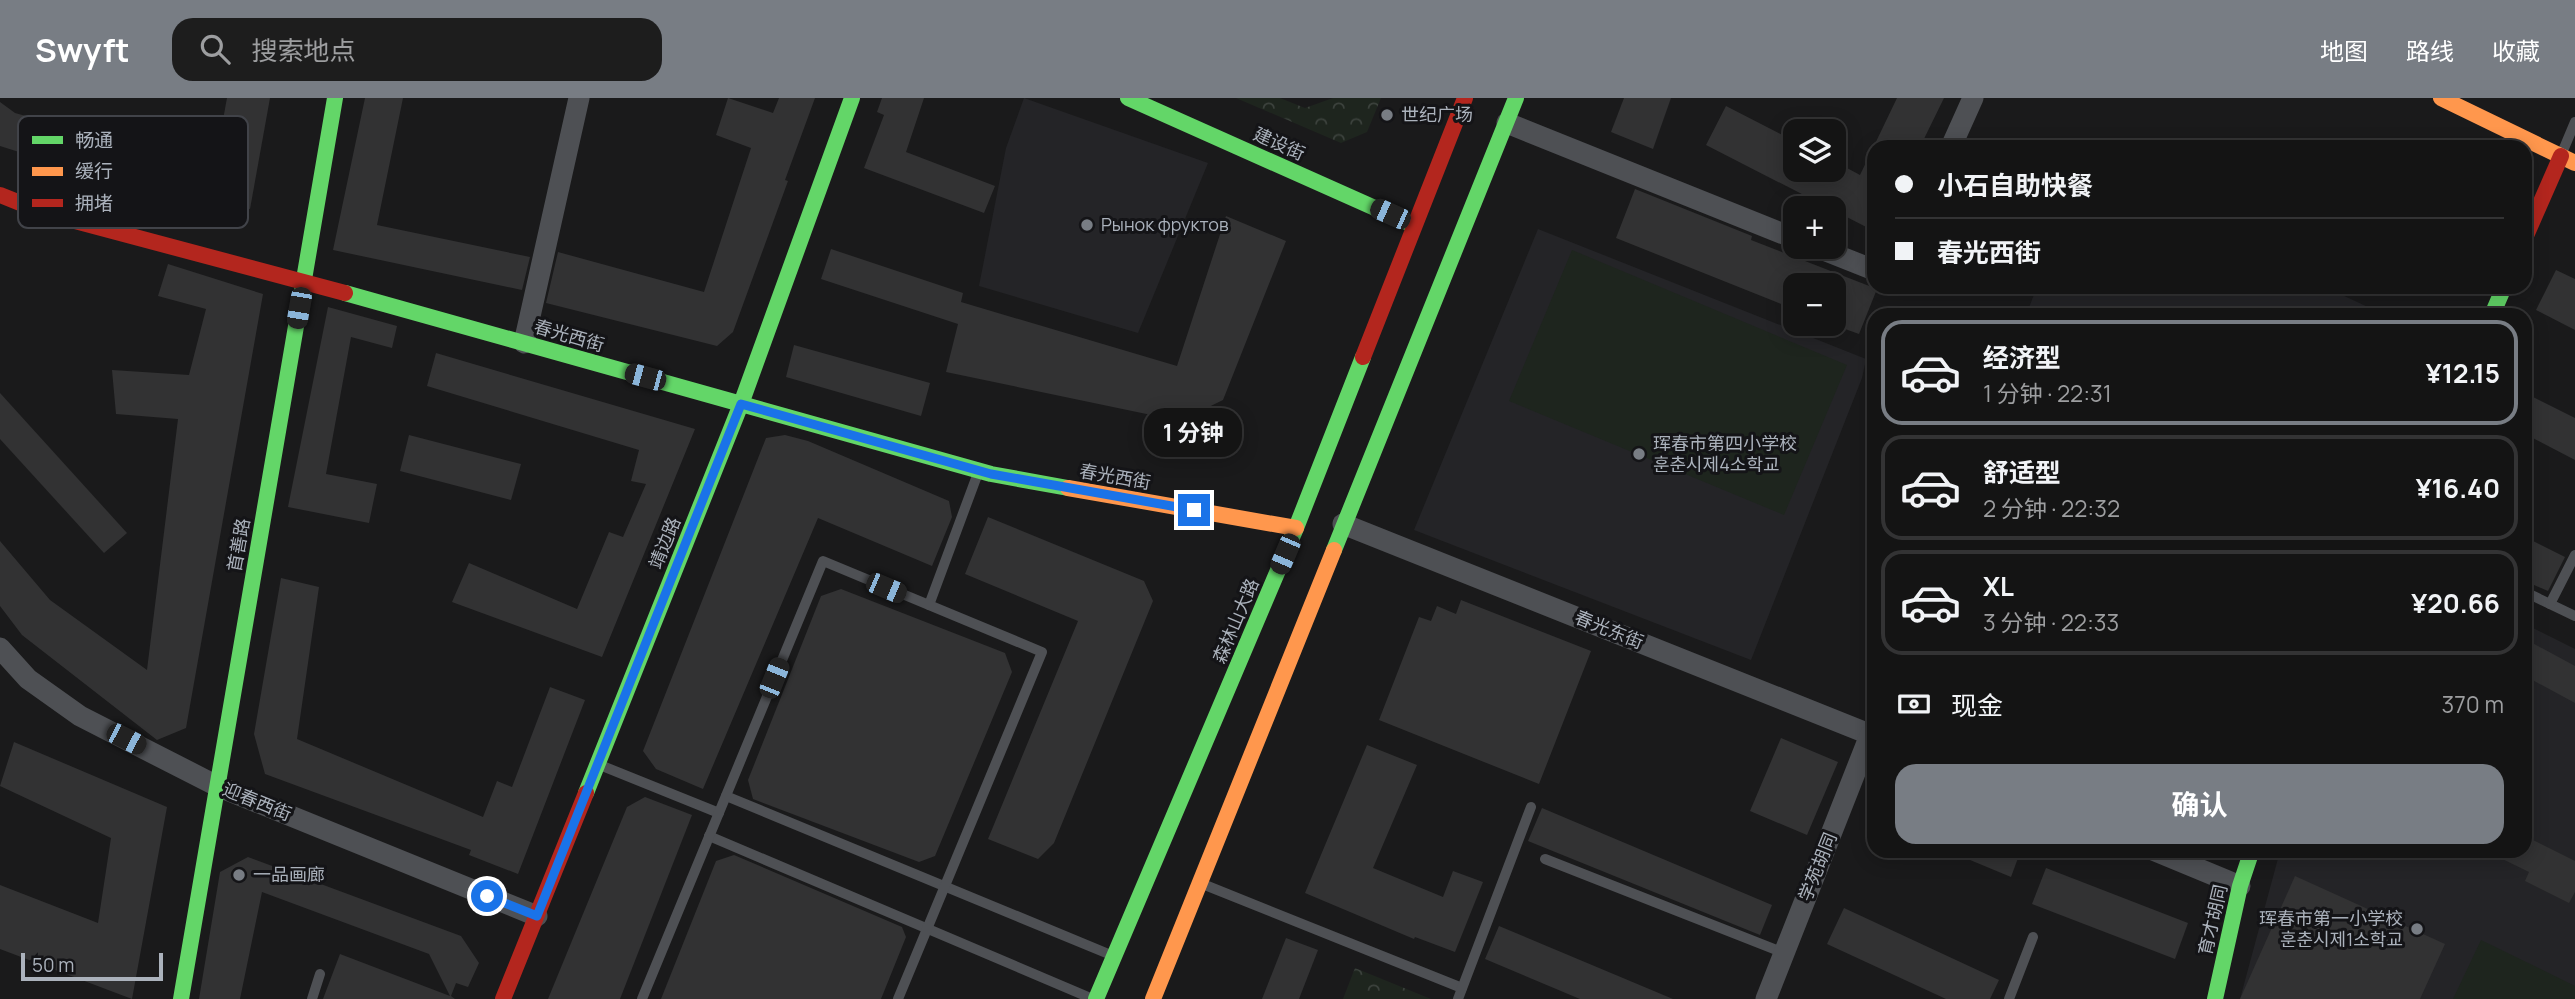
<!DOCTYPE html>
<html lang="zh">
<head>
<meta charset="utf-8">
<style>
	body { margin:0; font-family:Manrope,"Noto Sans SC","Noto Sans KR",sans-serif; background:#1d1d1d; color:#f1f3f6; height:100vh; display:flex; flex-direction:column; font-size:26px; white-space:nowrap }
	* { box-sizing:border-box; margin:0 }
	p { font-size:23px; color:#9d9ea0 }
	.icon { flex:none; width:38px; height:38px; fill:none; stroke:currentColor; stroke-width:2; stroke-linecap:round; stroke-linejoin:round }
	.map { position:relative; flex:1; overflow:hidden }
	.drawer { position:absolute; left:1867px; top:210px; width:665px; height:550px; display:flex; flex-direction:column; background:#141414; border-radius:21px; box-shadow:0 4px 18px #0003,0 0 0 2px #333334 }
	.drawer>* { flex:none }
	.top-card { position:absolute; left:1867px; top:42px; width:665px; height:154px; border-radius:21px; box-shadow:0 4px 18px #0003,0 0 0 2px #333334; display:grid; align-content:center; height:154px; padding:0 28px; background:#141414 }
	.buttons { position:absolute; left:1783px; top:21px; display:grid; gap:14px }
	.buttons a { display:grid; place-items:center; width:63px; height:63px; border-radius:14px; background:#141414; box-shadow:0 4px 18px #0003,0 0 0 2px #333334; font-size:35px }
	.scale { position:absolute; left:21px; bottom:18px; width:142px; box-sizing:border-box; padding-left:7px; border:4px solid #abb2bc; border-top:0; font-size:19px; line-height:24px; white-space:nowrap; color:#abb2bc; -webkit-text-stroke:5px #141417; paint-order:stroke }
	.end { position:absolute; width:32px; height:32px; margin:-16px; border:9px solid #1a73e8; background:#fff; box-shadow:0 0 0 4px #fff }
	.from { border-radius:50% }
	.bubble { position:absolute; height:49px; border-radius:21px; background:#141414; box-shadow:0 4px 18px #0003,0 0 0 2px #333334; font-size:23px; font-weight:700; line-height:49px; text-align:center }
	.car { position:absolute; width:21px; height:42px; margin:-21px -10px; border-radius:9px; box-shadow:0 0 5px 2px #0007; background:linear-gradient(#222 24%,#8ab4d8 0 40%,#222 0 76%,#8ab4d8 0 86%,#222 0) }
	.top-card b { display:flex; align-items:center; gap:24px; height:66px; font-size:26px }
	.top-card b+b { border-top:2px solid #333334 }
	.top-card i { width:18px; height:18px; background:#f1f3f6 }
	ul { padding:12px 0 0; list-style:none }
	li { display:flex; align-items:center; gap:21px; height:105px; margin:0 14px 10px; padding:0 14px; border:4px solid #333334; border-radius:21px }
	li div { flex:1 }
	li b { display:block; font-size:26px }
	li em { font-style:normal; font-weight:700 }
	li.active { border-color:#787d84 }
	li>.icon { width:63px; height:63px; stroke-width:1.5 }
	.pay { display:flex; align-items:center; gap:18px; height:77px; padding:0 28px; font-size:26px }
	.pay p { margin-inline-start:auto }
	.button { display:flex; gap:14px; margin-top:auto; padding:14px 28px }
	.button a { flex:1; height:80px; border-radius:21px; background:#787d84; color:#fff; font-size:28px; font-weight:700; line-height:80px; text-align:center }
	header { display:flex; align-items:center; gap:42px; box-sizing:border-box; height:98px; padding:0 35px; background:#787d84; color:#fff }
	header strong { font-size:33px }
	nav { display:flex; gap:38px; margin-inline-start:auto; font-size:24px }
	.search { width:490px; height:63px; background:#1d1d1d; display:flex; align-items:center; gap:18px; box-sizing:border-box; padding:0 24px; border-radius:21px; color:#9d9ea0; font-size:26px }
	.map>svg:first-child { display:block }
</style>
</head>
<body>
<header>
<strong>Swyft</strong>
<div class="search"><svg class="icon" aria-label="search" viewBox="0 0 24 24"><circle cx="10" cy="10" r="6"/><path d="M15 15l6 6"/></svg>搜索地点</div>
<nav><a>地图</a><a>路线</a><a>收藏</a></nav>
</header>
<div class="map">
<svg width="2575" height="901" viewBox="0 0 2575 901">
	<defs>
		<pattern id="forest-crowns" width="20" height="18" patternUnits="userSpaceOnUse" patternTransform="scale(1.75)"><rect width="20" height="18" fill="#1e251e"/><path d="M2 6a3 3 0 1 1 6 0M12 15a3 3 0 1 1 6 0" fill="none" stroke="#3c423d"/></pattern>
	</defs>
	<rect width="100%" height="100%" fill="#1a1a1b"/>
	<g fill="#242427">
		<path d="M1024,0l184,65 -70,170 -159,-47 27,-138z"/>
		<path d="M1538,131l328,130 -4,19 -111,282 -337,-130z"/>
		<path d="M2037,189h288l60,28h-359z"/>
		<path d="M2525,526l50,25v350h-335l40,-148 245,-1z"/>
	</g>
	<g fill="#1e251e">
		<path d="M1572,152l275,115 -63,150 -275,-114z"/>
		<path d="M2481,842l94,46v13h-122z"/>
	</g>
	<g fill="url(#forest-crowns)">
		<path d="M1236,0h44l25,10 28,-10h48l-14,34 -26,11z"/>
		<path d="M1355,870l76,31h-88z"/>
	</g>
	<g fill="#323233">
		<path d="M227,0h43l-20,111 -42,-8z"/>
		<path d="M365,0h38l-26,127 153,32 -8,33 -189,-40z"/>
		<path d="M728,0l45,15 6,-15h36l-30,82 3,1 -55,151 -16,14 -171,-43 12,-51 146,40 47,-144 -35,-13z"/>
		<path d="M882,0h42l-18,54 89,34 -11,27 -120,-45 20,-53 -7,-3z"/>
		<path d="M1624,0h47l-18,51 -42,-17z"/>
		<path d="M1897,0h47l-24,49h-46v84l-168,-86 20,-39 70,36v28h38v-9l26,14z"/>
		<path d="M0,4l15,11 162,45 -6,42 -171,-54z"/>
		<path d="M1635,91l117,47 -1,4 126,49 -18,45 -25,-9v-40h-38v25l-180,-72z"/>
		<path d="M1226,118l60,25 -63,159 -43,21 -234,-49 12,-48 -137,-45 10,-30 132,44 -2,9 216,64z"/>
		<path d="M168,166l95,30 -77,434 -29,12 -135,-105 -22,-29v-65l50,59 97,70 31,-251 -62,-5 -4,-44 77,5 17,-66 -48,-13z"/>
		<path d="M2556,172l19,9v51l-39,-20z"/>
		<path d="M328,209l69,19 -5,22 -41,-11 -25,137 51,10 -8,39 -81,-16z"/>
		<path d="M794,247l136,38 -9,33 -135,-39z"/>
		<path d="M436,255l259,76 -93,228 -150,-55 17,-39 108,46 32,-77 14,5 23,-53 -15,-3 8,-31 -212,-64z"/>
		<path d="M0,295l127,140 -23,20 -104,-114z"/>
		<path d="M2525,295l50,25v42l-50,-26z"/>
		<path d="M409,337l112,29 -10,36 -111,-29z"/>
		<path d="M785,337l23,6 141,60 3,16 -20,49 -114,-48 -115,271 -47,-20 -13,-18 123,-313z"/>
		<path d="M988,419l156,64 9,20 -99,242 -16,16 -50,-20 90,-218 -113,-47z"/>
		<path d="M2525,439l40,20 -17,34 -23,-10z"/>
		<path d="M281,480l38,9 -22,152 186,78 14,-36 15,6 38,-100 35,13 -67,174 -49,-19 2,-5 -206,-76 -11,-40z"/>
		<path d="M841,491l164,64 7,19 -77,184 -16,6 -166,-63 -5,-19 73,-184z"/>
		<path d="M1461,502l130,51 -52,133 -160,-64 40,-103 12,4 6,-15 19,8z"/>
		<path d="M2525,541l50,27v37l-50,-27z"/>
		<path d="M1781,640l57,24 -31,73 -57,-24z"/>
		<path d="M14,644l153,65 -35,192 -132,-50v-64l98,38 13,-85 -111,-52z"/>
		<path d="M1367,647l50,20 -44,103 70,29 10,-26 30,11 -28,70 -40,-15 -1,2 -109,-46z"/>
		<path d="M645,699l47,18 -72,184h-72l79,-192z"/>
		<path d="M1542,710l230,97 -12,30 -232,-94z"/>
		<path d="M2525,738l50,25v31l-6,11 -44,-22 4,-9 -45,-22h41z"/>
		<path d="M1946,752h75l-10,27z"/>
		<path d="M734,757l168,72 4,10 -25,62h-220l55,-138z"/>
		<path d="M248,759l213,79 18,27 -11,24 -12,-4 -5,13 4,3h-132l17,-45 110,42 -21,-42 -167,-62 -22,107h-41l21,-127z"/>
		<path d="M2046,770l142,55 -13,36 -143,-55z"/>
		<path d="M2295,778l150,68 -25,55h-180z"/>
		<path d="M1844,810l155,72 -9,19h-44l-119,-55z"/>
		<path d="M1499,828l174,73h-93l-95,-40z"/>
		<path d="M1286,840l32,12 -19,49h-37z"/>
	</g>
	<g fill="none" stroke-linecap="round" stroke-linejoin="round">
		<g stroke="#4e5054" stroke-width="10">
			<path d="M2562,55l13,-31"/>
			<path d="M2525,494l50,24"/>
			<path d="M2550,506l25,-49"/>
			<path d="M929,507l49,-132"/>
			<path d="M600,667l119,48"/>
			<path d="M726,698l385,159"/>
			<path d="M709,738l384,163"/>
			<path d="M1545,761l239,94"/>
			<path d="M1205,787l257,103"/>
			<path d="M312,901l8,-25"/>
			<path d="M642,901l181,-438 219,91 -144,347"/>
			<path d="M1458,901l73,-192"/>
			<path d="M2009,901l24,-62"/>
		</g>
		<g stroke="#4e5054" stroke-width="21">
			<path d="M1507,25l289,116"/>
			<path d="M1951,49l22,-49"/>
			<path d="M1816,149l58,23"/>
			<path d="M524,245l55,-245"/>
			<path d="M1343,426l531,212"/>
			<path d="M0,550l28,31 52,37 137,70 320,130"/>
			<path d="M2153,752l87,36"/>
			<path d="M1766,901l104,-264"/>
		</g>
		<g stroke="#63d668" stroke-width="16">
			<path d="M1128,0l285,127"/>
			<path d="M345,195l646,181 77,14"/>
			<path d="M2492,217l12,-28"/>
			<path d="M1334,452l182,-452"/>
			<path d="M586,695l155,-389 111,-306"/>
			<path d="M181,901l154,-901"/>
			<path d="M1096,901l200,-471 67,-171"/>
			<path d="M2215,901l25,-113 12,-36"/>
		</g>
		<g stroke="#ff974d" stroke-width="16">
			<path d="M2441,0l134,65"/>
			<path d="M1068,390l228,40"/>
			<path d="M1153,901l181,-449"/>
		</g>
		<g stroke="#b3261e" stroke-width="16">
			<path d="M0,97l45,18 300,80"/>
			<path d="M2525,140l36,-82"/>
			<path d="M1363,259l102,-259"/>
			<path d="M503,901l83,-206"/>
		</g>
	</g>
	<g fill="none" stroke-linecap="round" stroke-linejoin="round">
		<path stroke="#1a73e8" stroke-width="9" d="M487,798l50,20 204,-512 250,70 203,36"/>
	</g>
	<g fill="#787d84" stroke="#141417" stroke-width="2.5">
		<circle cx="1387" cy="17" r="7"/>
		<circle cx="1087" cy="127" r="7"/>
		<circle cx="1639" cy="356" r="7"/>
		<circle cx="239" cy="777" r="7"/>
		<circle cx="2417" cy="831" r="7"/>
	</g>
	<g text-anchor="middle" stroke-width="6" stroke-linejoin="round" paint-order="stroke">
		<g font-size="18" fill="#abb2bc" stroke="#141417" text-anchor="start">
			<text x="1401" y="23">世纪广场</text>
			<text x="1101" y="133">Рынок фруктов</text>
			<text x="1653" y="352">珲春市第四小学校<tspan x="1653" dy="21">훈춘시제4소학교</tspan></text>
			<text x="253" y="783">一品画廊</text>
			<text x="2403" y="827" text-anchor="end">珲春市第一小学校<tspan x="2403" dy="21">훈춘시제1소학교</tspan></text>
		</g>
		<g font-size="18" fill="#abb2bc" stroke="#141417">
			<text transform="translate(1279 46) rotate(24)" y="6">建设街</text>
			<text transform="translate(569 238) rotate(16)" y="6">春光西街</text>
			<text transform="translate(1115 379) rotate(10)" y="6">春光西街</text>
			<text transform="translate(665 445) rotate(-68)" y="6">靖边路</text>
			<text transform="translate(239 447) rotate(-80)" y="6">首善路</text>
			<text transform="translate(1236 523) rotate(-67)" y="6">森林山大路</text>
			<text transform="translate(1609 532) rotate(22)" y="6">春光东街</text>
			<text transform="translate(257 704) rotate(22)" y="6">迎春西街</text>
			<text transform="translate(1818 769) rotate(-68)" y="6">学苑胡同</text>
			<text transform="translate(2213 822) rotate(-77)" y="6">育才胡同</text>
		</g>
	</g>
	<rect x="18" y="18" width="230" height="112" rx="10" fill="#141417" stroke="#414349" stroke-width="2"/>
	<rect x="32" y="38" width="31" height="8" fill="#63d668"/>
	<rect x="32" y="69" width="31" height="9" fill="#ff974d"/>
	<rect x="32" y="101" width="31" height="8" fill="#b3261e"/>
	<g font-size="19" fill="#abb2bc">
		<text x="75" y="49">畅通</text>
		<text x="75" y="80">缓行</text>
		<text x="75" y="112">拥堵</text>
	</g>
</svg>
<div class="buttons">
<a><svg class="icon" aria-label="layers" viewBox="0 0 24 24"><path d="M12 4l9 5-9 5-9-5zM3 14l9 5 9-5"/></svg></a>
<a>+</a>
<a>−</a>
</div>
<div class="scale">50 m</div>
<i class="end from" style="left:487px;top:798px"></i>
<i class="end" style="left:1194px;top:412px"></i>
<div class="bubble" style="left:1144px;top:310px;width:98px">1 分钟</div>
<i class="car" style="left:1390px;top:116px;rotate:294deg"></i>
<i class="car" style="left:299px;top:210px;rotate:190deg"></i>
<i class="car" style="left:645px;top:279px;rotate:285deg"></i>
<i class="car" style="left:1285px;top:456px;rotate:203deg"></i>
<i class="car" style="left:886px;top:490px;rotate:113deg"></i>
<i class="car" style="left:774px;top:580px;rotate:22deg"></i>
<i class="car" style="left:126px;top:641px;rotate:117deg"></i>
<div class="top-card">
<b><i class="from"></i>小石自助快餐</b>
<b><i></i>春光西街</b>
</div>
<section class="drawer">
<ul>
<li class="active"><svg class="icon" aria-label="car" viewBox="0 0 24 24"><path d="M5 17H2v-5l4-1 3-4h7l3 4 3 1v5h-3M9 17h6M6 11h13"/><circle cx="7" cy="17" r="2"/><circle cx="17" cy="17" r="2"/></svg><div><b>经济型</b><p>1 分钟 · 22:31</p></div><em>¥12.15</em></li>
<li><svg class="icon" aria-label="car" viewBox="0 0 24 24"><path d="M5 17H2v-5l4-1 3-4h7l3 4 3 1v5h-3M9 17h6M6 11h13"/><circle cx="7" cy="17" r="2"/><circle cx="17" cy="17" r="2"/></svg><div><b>舒适型</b><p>2 分钟 · 22:32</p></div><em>¥16.40</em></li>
<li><svg class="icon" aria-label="car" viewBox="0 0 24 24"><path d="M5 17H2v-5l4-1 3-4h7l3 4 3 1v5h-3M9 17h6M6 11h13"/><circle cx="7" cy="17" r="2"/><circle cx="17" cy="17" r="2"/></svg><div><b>XL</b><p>3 分钟 · 22:33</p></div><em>¥20.66</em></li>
</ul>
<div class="pay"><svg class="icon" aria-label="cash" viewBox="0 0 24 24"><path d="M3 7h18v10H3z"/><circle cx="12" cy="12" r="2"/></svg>现金<p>370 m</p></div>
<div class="button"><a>确认</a></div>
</section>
</div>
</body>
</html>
